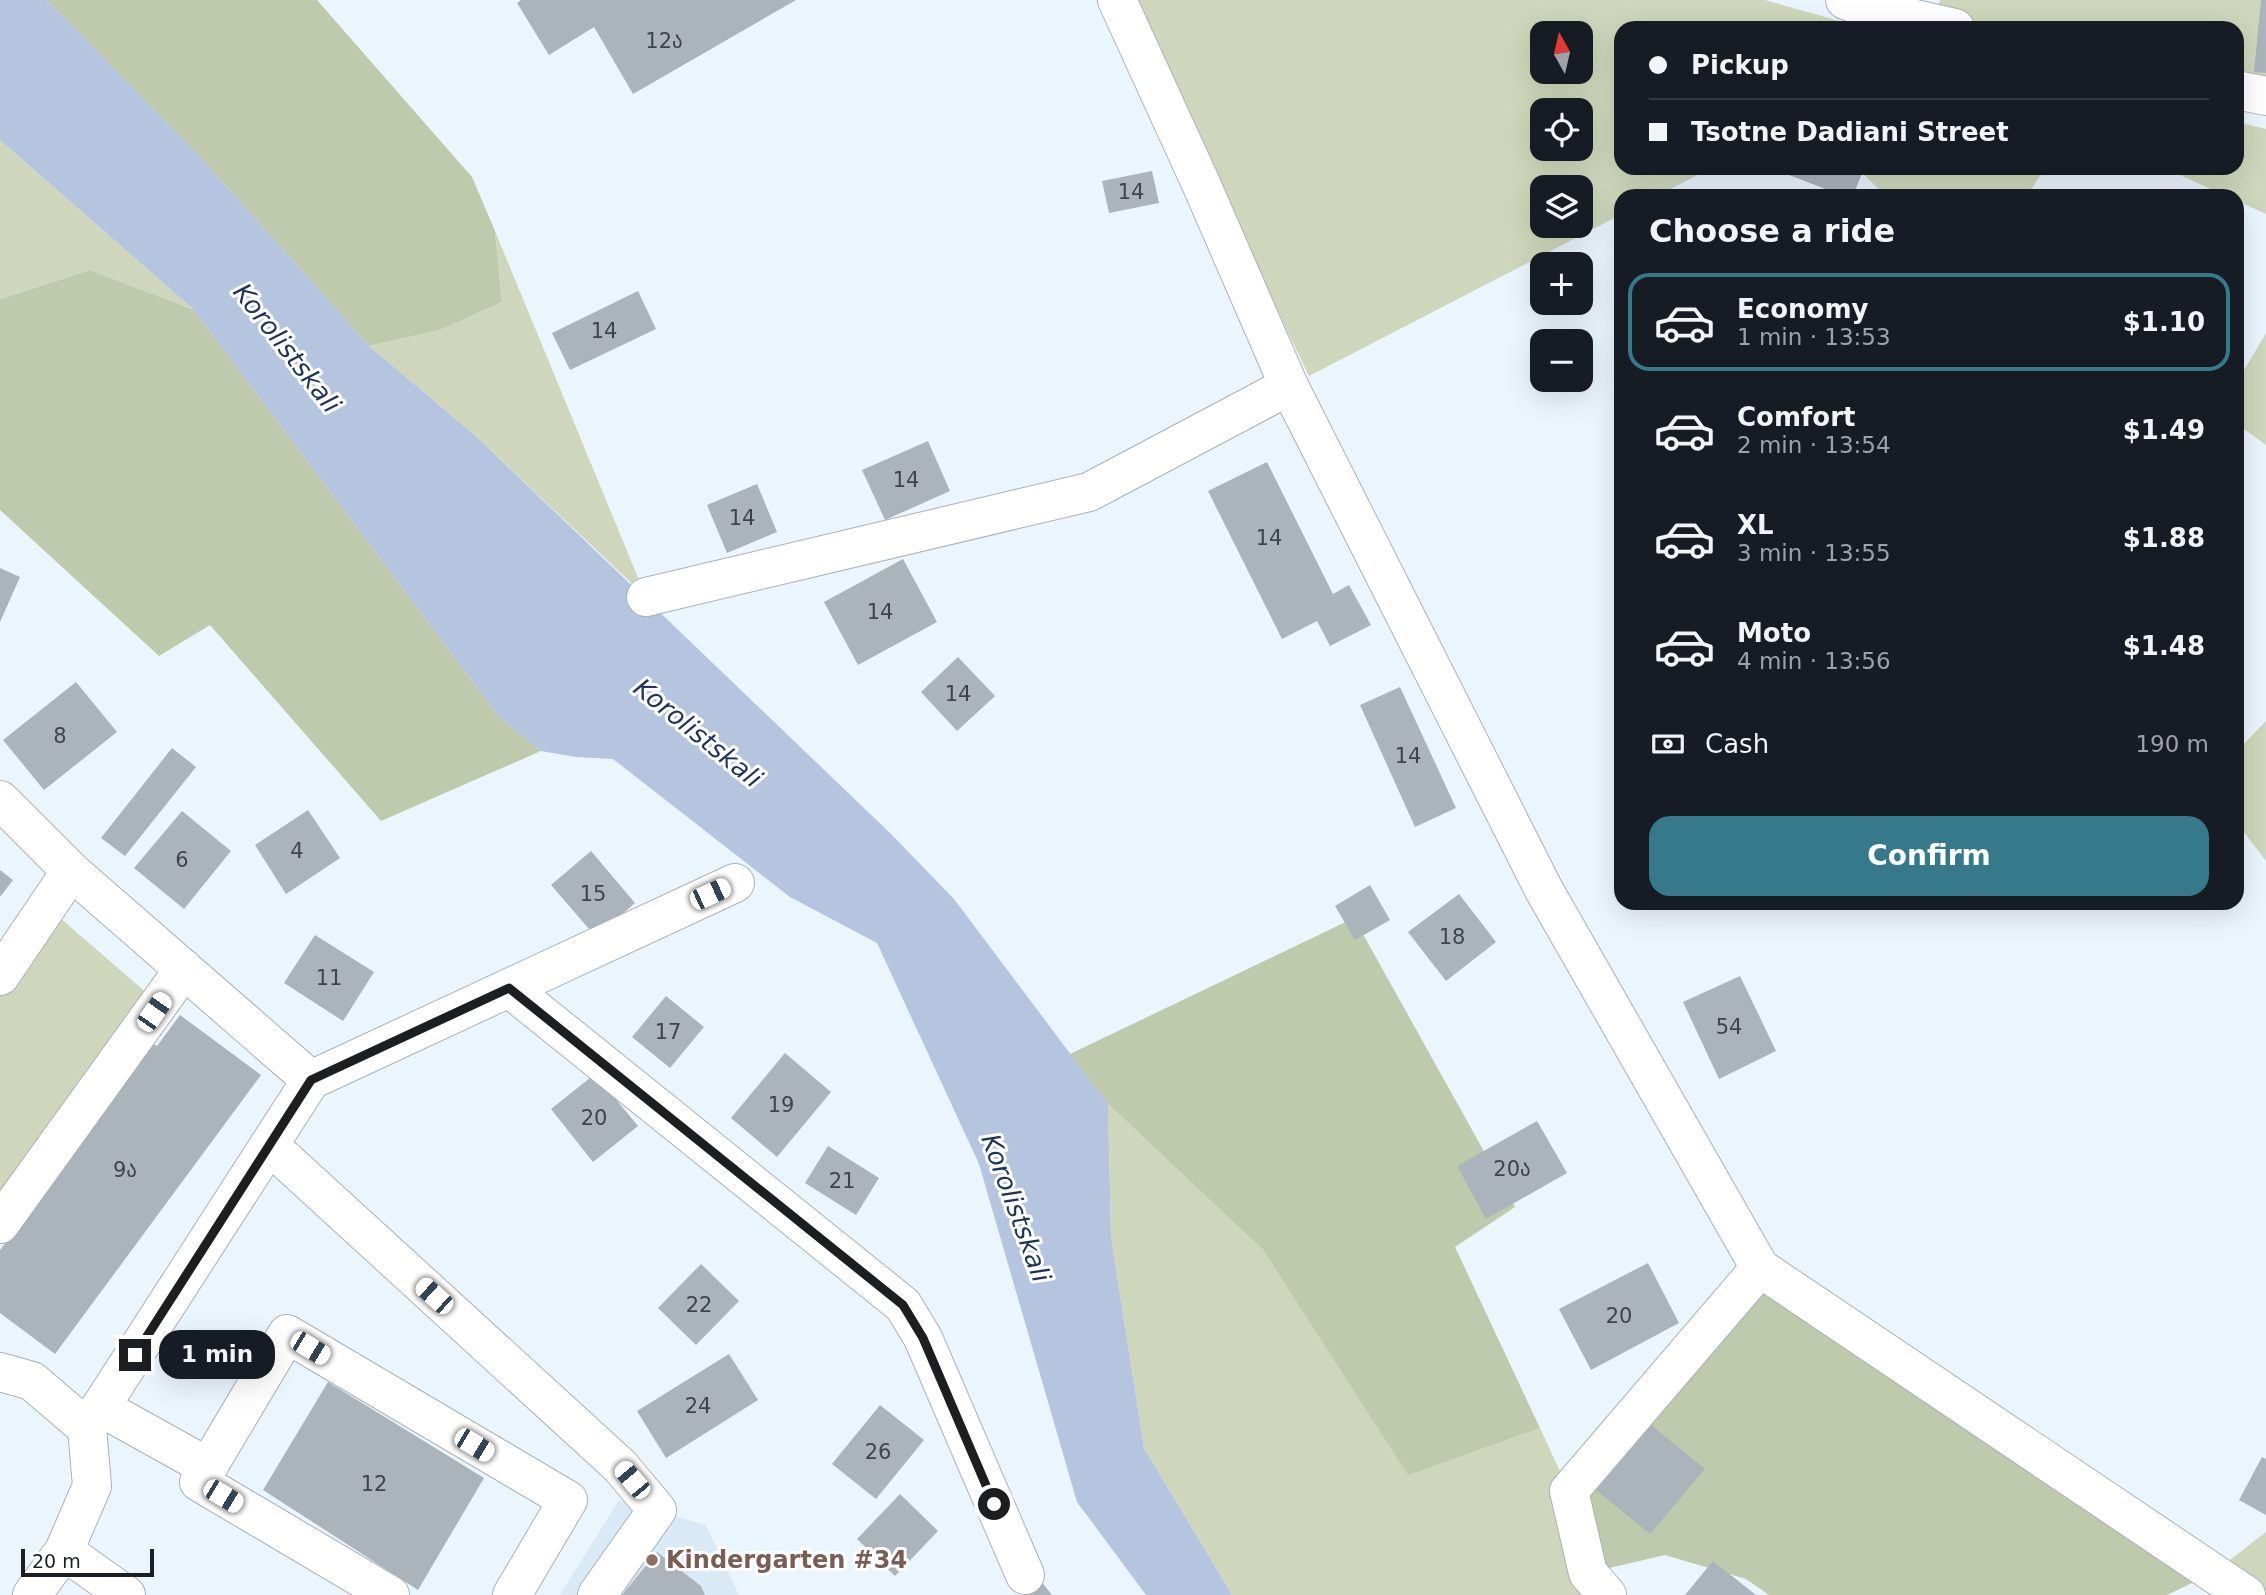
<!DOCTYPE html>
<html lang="en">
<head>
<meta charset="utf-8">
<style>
	body { margin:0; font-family:"DejaVu Sans",sans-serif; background:#20242c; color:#f1f3f6; height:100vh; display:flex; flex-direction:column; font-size:26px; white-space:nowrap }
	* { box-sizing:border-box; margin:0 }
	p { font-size:23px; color:#9ea1a6 }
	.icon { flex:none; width:38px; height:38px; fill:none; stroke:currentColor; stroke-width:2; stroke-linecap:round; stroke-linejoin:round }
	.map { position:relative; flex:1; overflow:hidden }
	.drawer { position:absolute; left:1614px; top:189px; width:630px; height:721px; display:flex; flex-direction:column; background:#171b24; border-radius:21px; box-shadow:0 7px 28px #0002 }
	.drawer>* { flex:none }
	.guide { position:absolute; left:1614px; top:21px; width:630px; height:154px; border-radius:21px; box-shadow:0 7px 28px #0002; display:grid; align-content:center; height:154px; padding:0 35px; background:#171b24 }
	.needle { width:46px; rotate:352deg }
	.tools { position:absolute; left:1530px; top:21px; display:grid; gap:14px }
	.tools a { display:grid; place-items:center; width:63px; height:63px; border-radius:14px; background:#171b24; box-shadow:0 7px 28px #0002; font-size:35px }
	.scale { position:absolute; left:21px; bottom:18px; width:133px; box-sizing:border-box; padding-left:7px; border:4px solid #1c1f22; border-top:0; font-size:19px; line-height:24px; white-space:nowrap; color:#1c1f22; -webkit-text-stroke:5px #fff; paint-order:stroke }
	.end { position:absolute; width:32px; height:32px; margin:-16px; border:9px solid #1c1f22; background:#fff; box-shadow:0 0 0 4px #fff }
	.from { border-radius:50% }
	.bubble { position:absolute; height:49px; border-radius:21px; background:#171b24; box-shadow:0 7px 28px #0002; font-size:23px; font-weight:700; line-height:49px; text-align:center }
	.car { position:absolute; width:21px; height:42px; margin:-21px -10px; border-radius:9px; box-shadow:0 0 5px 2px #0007; background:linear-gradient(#fff 24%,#345 0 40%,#fff 0 76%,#345 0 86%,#fff 0) }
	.guide b { display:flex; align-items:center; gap:24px; height:66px; font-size:26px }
	.guide b+b { border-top:2px solid #363941 }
	.guide i { width:18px; height:18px; background:#f1f3f6 }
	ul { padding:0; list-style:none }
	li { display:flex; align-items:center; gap:21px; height:98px; margin:0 14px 10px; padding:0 21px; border:4px solid transparent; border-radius:21px }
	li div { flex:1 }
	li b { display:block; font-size:26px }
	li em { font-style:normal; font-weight:700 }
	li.selected { border-color:#36798a }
	li>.icon { width:63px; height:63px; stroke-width:1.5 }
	h2 { padding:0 35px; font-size:32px; line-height:84px }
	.pay { display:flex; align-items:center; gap:18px; height:77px; padding:0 35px; font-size:26px }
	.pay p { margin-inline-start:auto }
	.primary-button { display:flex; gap:14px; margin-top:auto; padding:14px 35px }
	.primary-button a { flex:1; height:80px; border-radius:21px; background:#36798a; color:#fff; font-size:28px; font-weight:700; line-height:80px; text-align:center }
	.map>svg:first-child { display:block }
</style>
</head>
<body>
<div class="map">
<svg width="2266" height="1595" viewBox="0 0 2266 1595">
	<rect width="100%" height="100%" fill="#ebf5fd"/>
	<path fill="#d9e9f6" d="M619,1500l87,25 33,70h-179z"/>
	<g fill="#ced7bb" fill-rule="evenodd">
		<path d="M1129,0h636l99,28h-244v140h91l-54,28h-37v19l-311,161zM1542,33h38v39h-38zM1542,110h38v39h-38zM1542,187h38v39h-38z"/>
		<path d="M1940,0h326v96l-29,-6 -1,-62h-281l-23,-5z"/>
		<path d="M2237,122l29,7v85l-29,-13 -1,-5h-10l-61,-28h71z"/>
		<path d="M0,140l194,170 -104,-40 -90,29z"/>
		<path d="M1857,168h188l-18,28h-141z"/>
		<path d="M495,231l151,366 -168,-159 -109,-92 71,-16 62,-28z"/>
		<path d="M2266,333v112l-29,-21v-42z"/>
		<path d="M2266,721v140l-29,-38 -1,-71z"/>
		<path d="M52,911l97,84 -149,206v-213z"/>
		<path d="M1108,1104l155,146 145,224 132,-46 29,63 38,104h-375l-88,-147 -33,-211z"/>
		<path d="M2266,1532v63h-20l-33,-22z"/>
	</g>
	<g fill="#bfc9ac">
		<path d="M47,0h270l155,177 23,54 7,71 -62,28 -71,16 -166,-186z"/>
		<path d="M90,270l104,40 306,408 41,33 -160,70 -171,-196 -51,31 -159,-146v-211z"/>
		<path d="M1354,918l161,289 -60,40 85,181 -132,47 -145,-225 -155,-146 -38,-50z"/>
		<path d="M1760,1268l453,305 -46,22h-398l-23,-16 -81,-24 -77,18 -19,-82z"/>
	</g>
	<path fill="#b5c5df" d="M0,0h47l156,160 166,186 109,92 413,396 63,65 154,205 3,133 33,211 88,147h-86l-69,-93 -98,-338 -102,-221 -87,-46 -177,-138 -37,-2 -35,-6 -41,-33 -306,-408 -194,-170z"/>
	<g fill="#abb4bb">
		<path d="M521,0h275l-163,94 -39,-67 -45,28 -32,-52z"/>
		<path d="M2261,0h5v73l-12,-1z"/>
		<path d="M1782,168h82l-11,28h-9l-63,-24z"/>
		<path d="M1152,171l7,32 -50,10 -7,-32z"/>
		<path d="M638,291l18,38 -86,41 -18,-37z"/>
		<path d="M928,441l22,50 -65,29 -23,-50z"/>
		<path d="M1267,462l66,132 16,-9 22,40 -41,21 -13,-25 -35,18 -74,-148z"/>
		<path d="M757,484l20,48 -50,21 -20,-48z"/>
		<path d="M903,559l34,63 -79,43 -34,-63z"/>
		<path d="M0,568l20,9 -20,45z"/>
		<path d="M958,657l37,39 -38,35 -36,-39z"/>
		<path d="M76,682l41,50 -73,58 -41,-50z"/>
		<path d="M1400,687l56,121 -41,19 -55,-122z"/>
		<path d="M172,748l24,19 -71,89 -24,-18z"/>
		<path d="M308,810l32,48 -54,36 -31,-49z"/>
		<path d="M182,811l49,40 -47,58 -50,-41z"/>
		<path d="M591,851l44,52 -39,34 -45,-52z"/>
		<path d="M0,870l13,10 -13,17z"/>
		<path d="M1370,885l20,35 -35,20 -20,-34z"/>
		<path d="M1459,894l37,48 -50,39 -38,-49z"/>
		<path d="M315,935l59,37 -31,49 -59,-38z"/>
		<path d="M1740,976l36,75 -57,28 -36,-77z"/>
		<path d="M666,996l38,31 -34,41 -38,-31z"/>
		<path d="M180,1015l81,60 -206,279 -55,-41v-63l118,-160 23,-55 16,11z"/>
		<path d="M785,1053l46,39 -54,65 -46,-39z"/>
		<path d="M595,1074l43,52 -45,36 -42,-53z"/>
		<path d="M1537,1121l30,52 -81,46 -29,-53z"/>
		<path d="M828,1146l51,32 -23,37 -51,-32z"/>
		<path d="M1648,1263l31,60 -88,47 -32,-61z"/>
		<path d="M701,1264l38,37 -43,44 -38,-37z"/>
		<path d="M729,1354l29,46 -92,58 -29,-47z"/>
		<path d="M328,1382l156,96 -66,112 -155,-100z"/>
		<path d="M880,1405l44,35 -48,59 -44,-35z"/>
		<path d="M1651,1425l54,44 -55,65 -54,-44z"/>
		<path d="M2262,1457l4,2v56l-27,-15z"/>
		<path d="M900,1494l38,37 -43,45 -38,-37z"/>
		<path d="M657,1552l44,34 4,9h-83z"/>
		<path d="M1713,1561l43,34h-71z"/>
		<path d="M1041,1581l11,14h-28z"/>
	</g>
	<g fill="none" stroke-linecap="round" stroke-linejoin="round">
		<defs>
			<g id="minor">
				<path d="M1117,0l85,186 87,200 255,504 216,378 486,327"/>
				<path d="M1845,0l21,8 89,20"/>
				<path d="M2236,90l30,6"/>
				<path d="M646,597l443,-105 200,-106"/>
				<path d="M0,800l71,71 240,209"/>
				<path d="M0,976l71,-105"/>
				<path d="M509,988l394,317 20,33 102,237"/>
				<path d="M311,1080l424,-197"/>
				<path d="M269,1145l351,321 37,44 -60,85"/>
				<path d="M0,1224l184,-255"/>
				<path d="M0,1372l32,9 55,47"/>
				<path d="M102,1408l106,59"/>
				<path d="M64,1551l62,44"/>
				<path d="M32,1595l32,-44 28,-65 -5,-58 224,-348"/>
				<path d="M390,1595l-191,-113 88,-148 281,166 -56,95"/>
				<path d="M1607,1595l-19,-22 -19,-82 191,-223"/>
			</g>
		</defs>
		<use href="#minor" stroke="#a9b2b9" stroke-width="40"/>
		<use href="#minor" stroke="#fff" stroke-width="38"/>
	</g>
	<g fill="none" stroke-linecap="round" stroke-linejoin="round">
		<path stroke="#1c1f22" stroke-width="9" d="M135,1355l176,-275 198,-92 394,317 20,33 71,166"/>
	</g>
	<circle fill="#8d6e63" stroke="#fff" stroke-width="2.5" cx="652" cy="1560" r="7"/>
	<g text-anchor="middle" stroke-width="6" stroke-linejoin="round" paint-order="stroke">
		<g font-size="21" fill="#404448">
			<text x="664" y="48">12ა</text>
			<text x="1131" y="199">14</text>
			<text x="604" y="338">14</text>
			<text x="906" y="487">14</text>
			<text x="742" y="525">14</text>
			<text x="1269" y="545">14</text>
			<text x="880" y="619">14</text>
			<text x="958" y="701">14</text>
			<text x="60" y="743">8</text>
			<text x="1408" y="763">14</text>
			<text x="297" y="858">4</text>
			<text x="182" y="867">6</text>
			<text x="593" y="901">15</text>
			<text x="1452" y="944">18</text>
			<text x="329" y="985">11</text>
			<text x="1729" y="1034">54</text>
			<text x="668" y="1039">17</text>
			<text x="781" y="1112">19</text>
			<text x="594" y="1125">20</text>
			<text x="1512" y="1176">20ა</text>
			<text x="125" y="1177">9ა</text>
			<text x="842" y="1188">21</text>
			<text x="699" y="1312">22</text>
			<text x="1619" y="1323">20</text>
			<text x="698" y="1413">24</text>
			<text x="878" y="1459">26</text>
			<text x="374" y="1491">12</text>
		</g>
		<g font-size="24" font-weight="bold" fill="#785e54" stroke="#fff" text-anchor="start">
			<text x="666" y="1568">Kindergarten #34</text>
		</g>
		<g font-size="26" font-style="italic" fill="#1f3459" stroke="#fff">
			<text transform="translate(287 348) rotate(52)" y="9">Korolistskali</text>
			<text transform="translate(698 733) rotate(39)" y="9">Korolistskali</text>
			<text transform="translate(1016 1208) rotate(70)" y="9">Korolistskali</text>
		</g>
	</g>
</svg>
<div class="tools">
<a><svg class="needle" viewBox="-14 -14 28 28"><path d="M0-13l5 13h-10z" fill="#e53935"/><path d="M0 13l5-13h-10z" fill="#9ea1a6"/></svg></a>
<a><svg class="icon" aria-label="locate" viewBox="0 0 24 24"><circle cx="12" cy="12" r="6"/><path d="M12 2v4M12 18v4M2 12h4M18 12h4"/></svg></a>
<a><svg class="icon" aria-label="layers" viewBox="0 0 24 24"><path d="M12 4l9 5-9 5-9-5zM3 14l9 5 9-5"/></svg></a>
<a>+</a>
<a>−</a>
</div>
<div class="scale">20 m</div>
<i class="end from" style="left:994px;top:1504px"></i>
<i class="end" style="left:135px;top:1355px"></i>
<div class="bubble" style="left:159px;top:1330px;width:116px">1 min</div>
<i class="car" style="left:710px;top:894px;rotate:65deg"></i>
<i class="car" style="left:154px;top:1012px;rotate:35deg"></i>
<i class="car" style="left:434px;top:1296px;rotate:312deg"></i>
<i class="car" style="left:310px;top:1348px;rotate:121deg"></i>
<i class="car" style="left:474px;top:1445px;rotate:121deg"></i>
<i class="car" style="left:632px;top:1480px;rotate:320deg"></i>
<i class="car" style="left:223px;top:1496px;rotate:121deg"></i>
<div class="guide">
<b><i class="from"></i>Pickup</b>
<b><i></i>Tsotne Dadiani Street</b>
</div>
<section class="drawer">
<h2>Choose a ride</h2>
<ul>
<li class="selected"><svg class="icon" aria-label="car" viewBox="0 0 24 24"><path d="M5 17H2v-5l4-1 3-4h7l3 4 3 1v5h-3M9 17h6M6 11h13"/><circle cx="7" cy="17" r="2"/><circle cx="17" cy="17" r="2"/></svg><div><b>Economy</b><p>1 min · 13:53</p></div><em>$1.10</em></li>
<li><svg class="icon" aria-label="car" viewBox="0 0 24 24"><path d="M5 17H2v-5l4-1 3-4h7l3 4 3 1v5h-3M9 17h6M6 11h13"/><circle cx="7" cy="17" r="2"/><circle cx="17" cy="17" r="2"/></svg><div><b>Comfort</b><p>2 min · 13:54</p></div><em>$1.49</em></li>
<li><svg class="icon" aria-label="car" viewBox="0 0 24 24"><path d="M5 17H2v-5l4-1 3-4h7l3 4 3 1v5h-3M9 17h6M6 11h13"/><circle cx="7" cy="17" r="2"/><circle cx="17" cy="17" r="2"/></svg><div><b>XL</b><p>3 min · 13:55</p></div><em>$1.88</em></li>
<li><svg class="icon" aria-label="car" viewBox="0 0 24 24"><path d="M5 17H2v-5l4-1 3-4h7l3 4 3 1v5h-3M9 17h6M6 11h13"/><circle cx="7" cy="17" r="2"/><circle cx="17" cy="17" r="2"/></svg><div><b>Moto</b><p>4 min · 13:56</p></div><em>$1.48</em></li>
</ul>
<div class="pay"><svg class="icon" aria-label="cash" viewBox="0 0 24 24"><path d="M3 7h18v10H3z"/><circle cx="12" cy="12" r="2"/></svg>Cash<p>190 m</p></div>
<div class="primary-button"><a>Confirm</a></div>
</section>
</div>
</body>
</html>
